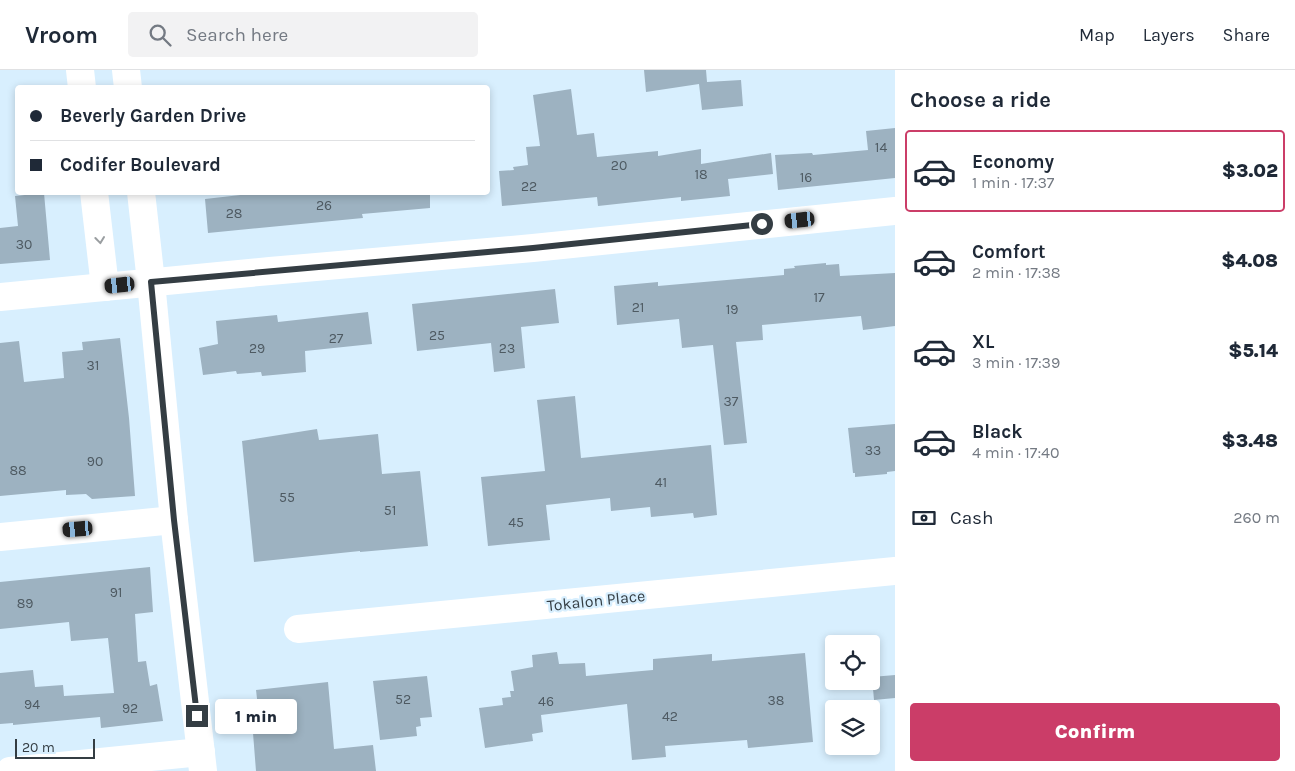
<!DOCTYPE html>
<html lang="en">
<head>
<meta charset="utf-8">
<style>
	body { margin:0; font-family:Karla,sans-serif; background:#f2f2f3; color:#1f2937; height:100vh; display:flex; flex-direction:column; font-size:19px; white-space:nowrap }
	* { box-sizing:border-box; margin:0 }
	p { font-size:16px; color:#747a83 }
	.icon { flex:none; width:28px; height:28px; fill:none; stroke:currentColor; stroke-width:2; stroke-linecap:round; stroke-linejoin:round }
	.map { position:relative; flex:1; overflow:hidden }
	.details { display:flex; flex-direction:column; background:#fff; width:400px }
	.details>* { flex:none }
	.hud { position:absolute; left:15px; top:15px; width:475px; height:110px; border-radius:5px; box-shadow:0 2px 8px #0003; display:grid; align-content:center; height:110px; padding:0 15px; background:#fff }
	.tools { position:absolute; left:825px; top:565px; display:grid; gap:10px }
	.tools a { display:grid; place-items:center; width:55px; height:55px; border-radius:5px; background:#fff; box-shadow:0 2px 8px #0003; font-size:25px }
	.scale { position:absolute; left:15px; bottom:12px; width:80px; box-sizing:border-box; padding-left:5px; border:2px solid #343d43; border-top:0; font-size:14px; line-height:18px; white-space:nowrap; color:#343d43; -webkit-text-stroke:4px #d8effe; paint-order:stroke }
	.end { position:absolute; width:22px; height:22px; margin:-11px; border:6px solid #343d43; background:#fff; box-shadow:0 0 0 2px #fff }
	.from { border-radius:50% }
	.bubble { position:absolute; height:35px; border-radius:5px; background:#fff; box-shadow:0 2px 8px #0003; font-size:16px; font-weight:800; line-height:35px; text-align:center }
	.car { position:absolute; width:15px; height:30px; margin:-15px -8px; border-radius:6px; box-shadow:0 0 4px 1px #0007; background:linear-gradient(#222 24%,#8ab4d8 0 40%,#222 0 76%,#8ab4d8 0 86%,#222 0) }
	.hud b { display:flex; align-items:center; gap:18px; height:48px; font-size:19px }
	.hud b+b { border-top:1px solid #e0e1e3 }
	.hud i { width:12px; height:12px; background:#1f2937 }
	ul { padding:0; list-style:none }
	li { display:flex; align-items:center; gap:15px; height:82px; margin:0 10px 8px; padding:0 5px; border:2px solid transparent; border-radius:5px }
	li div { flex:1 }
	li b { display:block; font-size:19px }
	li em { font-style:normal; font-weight:800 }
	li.active { border-color:#cb3d68 }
	li>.icon { width:45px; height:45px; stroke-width:1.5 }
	h2 { padding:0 15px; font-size:22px; line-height:60px }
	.pay { display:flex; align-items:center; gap:12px; height:55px; padding:0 15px; font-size:19px }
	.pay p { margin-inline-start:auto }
	.cta { display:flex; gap:10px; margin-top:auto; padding:10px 15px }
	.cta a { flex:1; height:58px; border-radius:5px; background:#cb3d68; color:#fff; font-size:20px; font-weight:800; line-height:58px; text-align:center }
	header { display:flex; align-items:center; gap:30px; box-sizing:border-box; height:70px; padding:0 25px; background:#fff; border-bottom:1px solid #e0e1e3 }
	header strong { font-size:24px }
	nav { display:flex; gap:28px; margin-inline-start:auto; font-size:18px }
	.search { width:350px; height:45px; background:#f2f2f3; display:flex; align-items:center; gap:12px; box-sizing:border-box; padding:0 18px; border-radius:5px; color:#747a83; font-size:19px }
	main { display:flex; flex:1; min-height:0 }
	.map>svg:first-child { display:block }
</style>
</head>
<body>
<header>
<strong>Vroom</strong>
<div class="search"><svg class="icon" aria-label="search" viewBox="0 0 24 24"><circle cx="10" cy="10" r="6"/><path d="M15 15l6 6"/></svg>Search here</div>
<nav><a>Map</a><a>Layers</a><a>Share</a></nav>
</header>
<main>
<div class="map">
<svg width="895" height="701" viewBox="0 0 895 701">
	<rect width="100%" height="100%" fill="#d8effe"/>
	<g fill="#9db2c1">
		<path d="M644,0h62l1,12 34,-2 2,26 -41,4 -3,-26 -53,8z"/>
		<path d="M571,19l6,46 17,-2 3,24 61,-6v5l43,-7v15l70,-11 2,21 -45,5 2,17 -49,5v-4l-83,9 -1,-9 -95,9 -3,-35 15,-1 -1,-3 15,-2 -2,-18 14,-1 -7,-51z"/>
		<path d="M895,58v50l-117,12 -3,-35 37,-2 1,2 55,-5 -2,-19z"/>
		<path d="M268,122h162v16l-68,6 1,4 -155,15 -3,-34z"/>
		<path d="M44,123l6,67 -50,4v-36l18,-2 -3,-30z"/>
		<path d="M826,193v2l13,-1 1,12 55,-3v53l-32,4 -2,-14 -99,9 1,15 -27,2 11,101 -23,2 -11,-100 -31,3 -3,-29 -62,6 -3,-39 44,-4v4l126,-11v-6l11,-1 -1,-2z"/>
		<path d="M555,219l4,34 -38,4 4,41 -31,4 -3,-29 -74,8 -5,-47z"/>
		<path d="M368,242l4,32 -67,7 1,21 -44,4 -1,-4 -24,2 -1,-3 -33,4 -4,-27 19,-4 -2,-23 61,-6 1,7z"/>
		<path d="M120,268l9,80 6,78 -43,3 -6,-5 -20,1v-5l-66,6v-153l19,-2 5,41 40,-4 -2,-26 21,-2 -1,-8z"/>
		<path d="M575,326l6,62 130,-13 6,70 -23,3 -1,-5 -42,4 -1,-10 -39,4 -1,-13 -64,7 4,35 -62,6 -7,-69 64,-6 -8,-71z"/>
		<path d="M895,354v47l-8,1v2l-32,3v-4h-2l-5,-45z"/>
		<path d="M317,359l2,11 59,-6 4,40 38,-3 8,75 -68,6v-1l-106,11 -12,-121z"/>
		<path d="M150,497l3,45 -18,2 3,48 8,-1 4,25 7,-2 6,37 -62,7 -1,-11 -87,8v-2l-13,1v-51l33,-3 2,17 28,-2 1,11 50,-3 -6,-55 -37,3 -2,-19 -69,7v-47z"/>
		<path d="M557,582l2,12 26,-1 1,13 67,-6v-11l59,-5v7l93,-8 8,89 -65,6 -1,-8 -82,6 1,11 -34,3 -5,-56 -86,11 2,17 -11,2 1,7 -48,7 -6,-40 24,-3 -1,-7 9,-1 -1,-6h4l-3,-20 22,-4 -1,-12z"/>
		<path d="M895,605v23l-21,2 -2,-23z"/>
		<path d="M427,606l5,41 -12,1 1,8 -5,1 1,9 -37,4 -7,-59z"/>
		<path d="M328,612l6,67 39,-4 3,26h-120l-3,-38h8l-5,-43z"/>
	</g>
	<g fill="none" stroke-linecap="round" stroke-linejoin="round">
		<g stroke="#fff" stroke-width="28">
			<path d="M80,0l2,18"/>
			<path d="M126,0l2,18"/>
			<path d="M94,122l11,95"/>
			<path d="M141,122l10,90 23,238 29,251"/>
			<path d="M0,227l270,-26 263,-23 362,-37"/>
			<path d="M0,467l174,-17"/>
			<path d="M298,559l597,-58"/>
			<path d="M10,701l191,-19"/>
		</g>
	</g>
	<defs><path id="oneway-chevron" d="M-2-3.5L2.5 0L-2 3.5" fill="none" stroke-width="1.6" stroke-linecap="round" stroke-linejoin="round" transform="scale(1.25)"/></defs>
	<use stroke="#9a9ea1" href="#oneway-chevron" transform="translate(100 170) rotate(83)"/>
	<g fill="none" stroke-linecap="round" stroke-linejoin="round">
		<path stroke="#343d43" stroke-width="6" d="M197,646l-23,-196 -23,-238 382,-34 229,-24"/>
	</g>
	<g text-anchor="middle" stroke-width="4.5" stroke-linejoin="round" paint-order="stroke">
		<g font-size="14" fill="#4e5a62">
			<text x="881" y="82">14</text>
			<text x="619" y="100">20</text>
			<text x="701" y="109">18</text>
			<text x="806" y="112">16</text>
			<text x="529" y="121">22</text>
			<text x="324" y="140">26</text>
			<text x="234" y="148">28</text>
			<text x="24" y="179">30</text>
			<text x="819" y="232">17</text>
			<text x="638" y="242">21</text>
			<text x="732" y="244">19</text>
			<text x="437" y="270">25</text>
			<text x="336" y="273">27</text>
			<text x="257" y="283">29</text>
			<text x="507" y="283">23</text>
			<text x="93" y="300">31</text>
			<text x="731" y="336">37</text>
			<text x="873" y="385">33</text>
			<text x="95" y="396">90</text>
			<text x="18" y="405">88</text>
			<text x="661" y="417">41</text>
			<text x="287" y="432">55</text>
			<text x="390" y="445">51</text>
			<text x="516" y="457">45</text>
			<text x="116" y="527">91</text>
			<text x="25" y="538">89</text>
			<text x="403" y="634">52</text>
			<text x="776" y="635">38</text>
			<text x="546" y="636">46</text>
			<text x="32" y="639">94</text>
			<text x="130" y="643">92</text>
			<text x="670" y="651">42</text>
		</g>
		<g font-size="16" fill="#343d43" stroke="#d8effe">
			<text transform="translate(596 530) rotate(-6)" y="6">Tokalon Place</text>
		</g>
	</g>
</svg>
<div class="tools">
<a><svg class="icon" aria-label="locate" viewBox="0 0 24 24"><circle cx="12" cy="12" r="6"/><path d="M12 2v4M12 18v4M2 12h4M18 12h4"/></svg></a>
<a><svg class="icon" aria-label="layers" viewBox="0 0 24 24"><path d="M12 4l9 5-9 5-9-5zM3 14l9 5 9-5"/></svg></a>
</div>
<div class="scale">20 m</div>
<i class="end from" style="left:762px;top:154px"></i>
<i class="end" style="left:197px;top:646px"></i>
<div class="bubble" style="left:215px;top:629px;width:82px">1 min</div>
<i class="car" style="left:800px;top:150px;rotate:264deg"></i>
<i class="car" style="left:120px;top:215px;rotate:264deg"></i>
<i class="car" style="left:78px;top:459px;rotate:265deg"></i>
<div class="hud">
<b><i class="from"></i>Beverly Garden Drive</b>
<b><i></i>Codifer Boulevard</b>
</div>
</div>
<section class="details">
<h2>Choose a ride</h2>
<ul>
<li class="active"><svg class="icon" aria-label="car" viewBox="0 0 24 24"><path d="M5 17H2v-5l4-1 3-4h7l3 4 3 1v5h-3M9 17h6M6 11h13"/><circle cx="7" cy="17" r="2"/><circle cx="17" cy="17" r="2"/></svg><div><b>Economy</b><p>1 min · 17:37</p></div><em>$3.02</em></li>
<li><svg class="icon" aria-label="car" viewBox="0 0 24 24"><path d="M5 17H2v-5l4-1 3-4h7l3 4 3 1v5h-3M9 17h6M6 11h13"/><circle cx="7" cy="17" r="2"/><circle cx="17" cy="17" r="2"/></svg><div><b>Comfort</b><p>2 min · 17:38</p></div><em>$4.08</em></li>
<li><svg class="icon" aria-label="car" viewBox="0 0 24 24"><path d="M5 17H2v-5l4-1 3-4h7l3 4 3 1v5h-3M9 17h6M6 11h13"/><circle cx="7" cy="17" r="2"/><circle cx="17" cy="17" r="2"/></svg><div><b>XL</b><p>3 min · 17:39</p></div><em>$5.14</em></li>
<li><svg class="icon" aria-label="car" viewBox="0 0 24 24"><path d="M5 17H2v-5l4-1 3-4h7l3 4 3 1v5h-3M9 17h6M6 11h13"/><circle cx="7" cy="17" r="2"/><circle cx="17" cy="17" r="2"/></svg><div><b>Black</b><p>4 min · 17:40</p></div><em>$3.48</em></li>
</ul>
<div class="pay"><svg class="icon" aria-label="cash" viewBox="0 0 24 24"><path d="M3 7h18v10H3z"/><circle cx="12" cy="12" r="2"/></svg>Cash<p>260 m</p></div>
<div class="cta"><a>Confirm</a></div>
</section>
</main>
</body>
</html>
